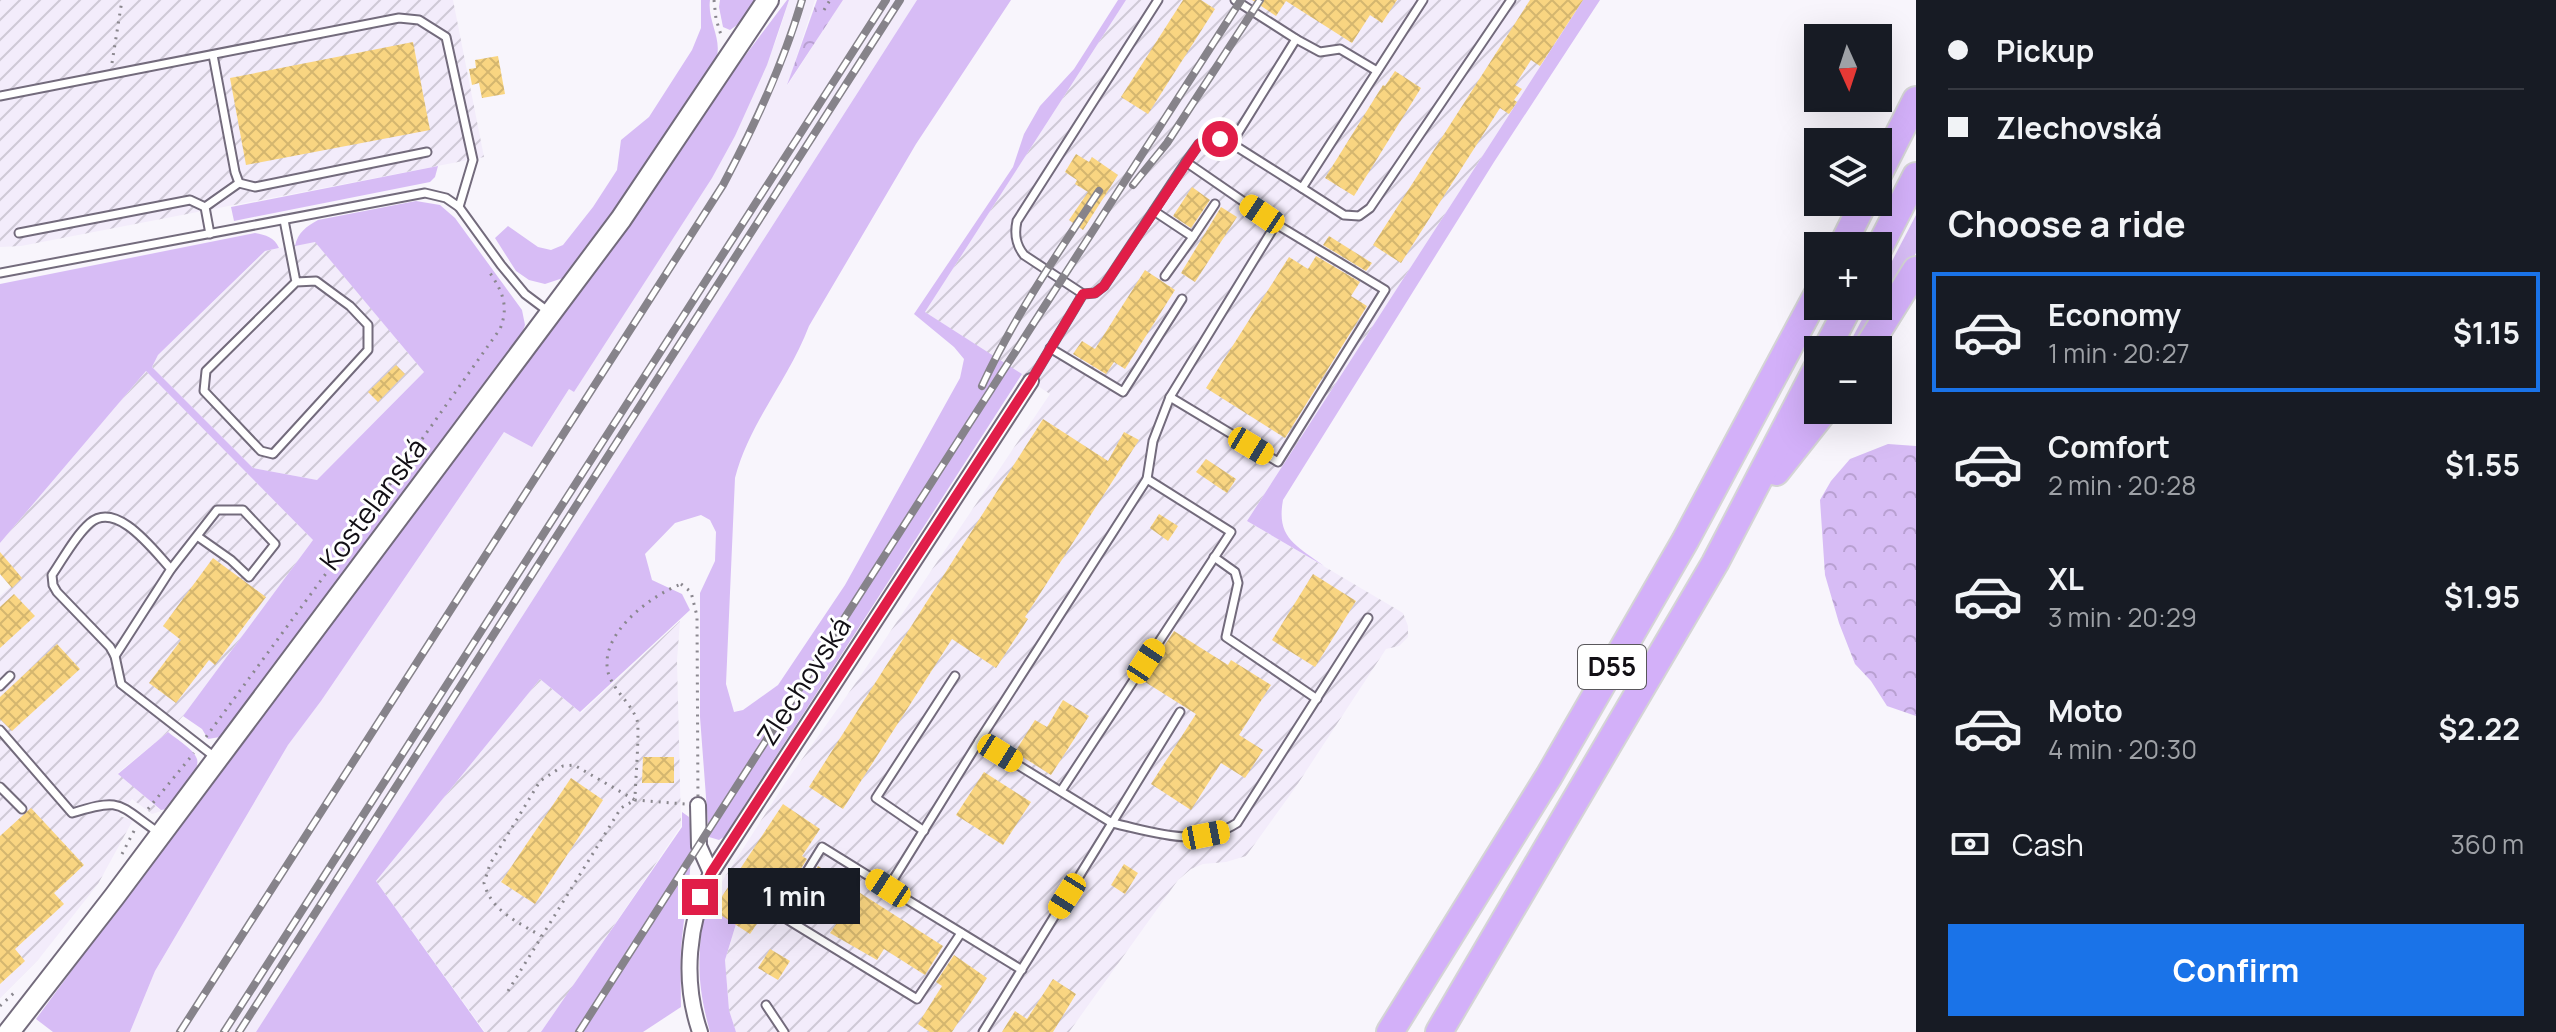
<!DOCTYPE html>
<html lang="en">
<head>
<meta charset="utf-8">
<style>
	body { margin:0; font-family:Manrope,sans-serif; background:#242831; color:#f1f3f6; height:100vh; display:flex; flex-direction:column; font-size:30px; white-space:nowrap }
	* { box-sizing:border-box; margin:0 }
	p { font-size:26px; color:#9ea1a6 }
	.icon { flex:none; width:44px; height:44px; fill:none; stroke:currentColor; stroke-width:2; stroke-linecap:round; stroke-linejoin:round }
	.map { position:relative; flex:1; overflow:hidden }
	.drawer { display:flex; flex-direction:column; background:#171b24; width:640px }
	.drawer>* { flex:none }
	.guide { display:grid; align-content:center; height:176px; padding:0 32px; background:#171b24 }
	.needle { width:52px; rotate:177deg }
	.fabs { position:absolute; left:1804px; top:24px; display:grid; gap:16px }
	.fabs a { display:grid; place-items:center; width:88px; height:88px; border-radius:0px; background:#171b24; box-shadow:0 8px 32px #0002; font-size:40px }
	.end { position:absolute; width:36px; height:36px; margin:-18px; border:10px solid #e11d48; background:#fff; box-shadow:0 0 0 4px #fff }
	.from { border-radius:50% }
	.bubble { position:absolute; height:56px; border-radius:0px; background:#171b24; box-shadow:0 8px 32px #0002; font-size:26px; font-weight:700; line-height:56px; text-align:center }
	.car { position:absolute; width:24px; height:48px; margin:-24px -12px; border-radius:10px; box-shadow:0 0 6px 2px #0007; background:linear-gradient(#f5c518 24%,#345 0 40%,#f5c518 0 76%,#345 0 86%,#f5c518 0) }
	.guide b { display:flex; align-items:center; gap:28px; height:76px; font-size:30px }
	.guide b+b { border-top:2px solid #363941 }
	.guide i { width:20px; height:20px; background:#f1f3f6 }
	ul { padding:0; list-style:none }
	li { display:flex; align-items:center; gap:24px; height:120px; margin:0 16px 12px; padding:0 16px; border:4px solid transparent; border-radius:0px }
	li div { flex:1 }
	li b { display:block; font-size:30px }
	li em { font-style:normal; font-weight:700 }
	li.active { border-color:#1a73e8 }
	li>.icon { width:72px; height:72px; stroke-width:1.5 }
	h2 { padding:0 32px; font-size:36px; line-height:96px }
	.pay { display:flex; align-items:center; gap:20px; height:88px; padding:0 32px; font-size:30px }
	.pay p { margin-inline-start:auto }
	.cta { display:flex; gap:16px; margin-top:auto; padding:16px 32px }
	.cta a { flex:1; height:92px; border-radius:0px; background:#1a73e8; color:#fff; font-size:32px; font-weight:700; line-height:92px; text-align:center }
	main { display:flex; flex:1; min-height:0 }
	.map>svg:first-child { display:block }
</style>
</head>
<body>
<main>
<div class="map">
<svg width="1916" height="1032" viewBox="0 0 1916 1032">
	<defs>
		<pattern id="industrial-furrows" width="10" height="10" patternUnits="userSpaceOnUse" patternTransform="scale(2)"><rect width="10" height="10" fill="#f3ecfb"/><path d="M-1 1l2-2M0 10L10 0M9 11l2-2" fill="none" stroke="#cfc9d6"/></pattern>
		<pattern id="forest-crowns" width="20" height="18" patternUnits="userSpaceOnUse" patternTransform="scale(2)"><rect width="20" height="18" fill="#d7bcf5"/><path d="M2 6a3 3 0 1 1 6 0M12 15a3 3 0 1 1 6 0" fill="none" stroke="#b8a0d1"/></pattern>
		<pattern id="building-cross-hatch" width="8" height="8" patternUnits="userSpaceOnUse" patternTransform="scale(2)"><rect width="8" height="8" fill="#f9d581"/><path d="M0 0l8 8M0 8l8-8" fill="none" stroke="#d4b66f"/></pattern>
	</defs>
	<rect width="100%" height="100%" fill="#f8f5fc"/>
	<path fill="#f3ecfb" d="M789,0h26l-28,86 56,-86h74l-661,1032h-126l25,-61 133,-226 33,-44 183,-269 29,14 36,-57 5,3 161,-256 42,-98z"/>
	<g fill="url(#industrial-furrows)">
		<path d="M0,0h453l31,157 -463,89 -21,1z"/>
		<path d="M1126,0h457l-336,521 156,92 5,13v11l-9,9 -13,3 -91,139 -49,68 -20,6 -23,2 -12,5 -13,11 -109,152h-333l-7,-22 -4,-50 11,-35 -25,-19 5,-15 67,-105 72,-102 195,-290 -125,-82z"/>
		<path d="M315,241l109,131 -107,108 -64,-12 -101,-101 6,-12 108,-104z"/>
		<path d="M146,371l167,169 -130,176 -15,16 -50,41 43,38 -9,3 -20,-15 -13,17 14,4 -35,64 -60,76 -38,38v-402l11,-10 -11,-13v-30z"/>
		<path d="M680,621l-3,39 4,166 -139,206h-57l-109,-151 164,-202 41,34z"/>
	</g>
	<g fill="#d7bcf5">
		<path d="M701,0h9c-3,21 13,39 6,59l-110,165 -40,53 -21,7 -16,-4 -13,-9 -21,-33 13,-12 30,21 13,3 12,-5 30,-38 24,-37 4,-30 28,-23 43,-67 9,-22z"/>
		<path d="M720,0h35l-15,23 -10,7 -7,-3 -4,-20z"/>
		<path d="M787,0h2l-22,65 -32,71 -23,42 -138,214 -5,-3 -37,58 -28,-15 -183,269 -33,44 -133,226 -25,61h-77l-17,-13 254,-344 236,-312 148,-202 52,-80z"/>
		<path d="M917,0h94l-95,144 -107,182c-20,53 -60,97 -74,152l-9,206 8,28 9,-2 35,-25 67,-100 115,-207 4,-19 -10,-12 -40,-33 99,-147 11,-33 16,-28 34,-37 44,-69h8l-201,312 97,62 -298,463 -5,3 -10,-3 -9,-120v-124l15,-32 1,-29 -6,-12 -9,-5 -26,8 -30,31 7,26 30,14 8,16 -110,102 -40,-33 -164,202 108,151h-228z"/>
		<path d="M1583,0h17l-106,162 -211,338c-7,38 13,45 41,66l-77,-45z"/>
		<path d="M438,166l-3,11 -5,5 -196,39 -3,-14z"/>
		<path d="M416,201l24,4 15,13 67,92 3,15 -4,11 -301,401 -12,2 -6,-10 -19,-13 130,-176 -167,-169 -146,172v-259l255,-51c11,2 19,4 24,15l-14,3 -107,104 -6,12 101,101 64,12 107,-108 -109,-130 -20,4c3,-14 11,-19 23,-26z"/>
		<path d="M1916,215v38l-37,63 -24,34h-9l23,-44h9v-18z"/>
		<path d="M168,732c8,7 26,17 29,27 4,13 -22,40 -30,50l-6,1 -43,-36z"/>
		<path d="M682,812l7,5c7,44 -5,89 -8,133 -1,19 0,38 0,57l-38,25h-102l141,-205z"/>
		<path d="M707,905l29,19 -11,36 4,50 7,22h-26c-14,-51 -12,-74 -6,-125z"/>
	</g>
	<g fill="url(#forest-crowns)">
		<path d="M817,0h26l-56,85z"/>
		<path d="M1888,444l28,2v270l-29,-10 -16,-25 -16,-17 -16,-41 -14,-48 -5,-75 11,-19 19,-22z"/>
	</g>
	<g fill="url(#building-cross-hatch)">
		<path d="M1183,0h18l14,9 -67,105 -27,-17z"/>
		<path d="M1252,0h145l-15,23 -12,-8 -18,28 -66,-42 -10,15z"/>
		<path d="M1530,0h53l-43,66 -9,-6 -16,25 7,4 -8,11 3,2 -8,12 -9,-6 -99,155 -28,-18z"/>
		<path d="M413,42l17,88 -184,35 -16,-87z"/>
		<path d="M498,56l7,38 -23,4 -3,-15 -7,2 -3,-16 7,-1 -1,-8z"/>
		<path d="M1395,71l26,17 -67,108 -29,-18 58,-93 2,1z"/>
		<path d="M1076,154l13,8 3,-5 26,18 -35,55 -14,-10 19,-28 -13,-8 2,-4 -12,-8z"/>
		<path d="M1192,187l18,13 -19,28 -18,-12z"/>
		<path d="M1221,207l16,10 -42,65 -14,-9z"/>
		<path d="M1329,236l43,27 -6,8 -43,-26z"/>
		<path d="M1316,256l44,26 -9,14 16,10 -82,132 -79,-50 83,-131 19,12z"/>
		<path d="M1145,270l30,20 -50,79 -11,-7 -8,12 -33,-20 9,-13 13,8z"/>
		<path d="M396,365l9,9 -27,28 -10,-10z"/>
		<path d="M1043,419l65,42 16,-29 15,8 -114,177 3,2 -32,49 -44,-29 -109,170 -34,-22z"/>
		<path d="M1206,459l30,20 -9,14 -31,-21z"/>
		<path d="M1159,514l19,12 -10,15 -18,-13z"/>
		<path d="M0,552l22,26 -10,10 -12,-14z"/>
		<path d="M213,558l53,39 -51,68 -6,-5 -33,43 -27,-20 32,-43 -18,-14z"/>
		<path d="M1313,574l43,27 -41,66 -43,-27z"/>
		<path d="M14,594l21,22 -35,32v-41z"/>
		<path d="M1174,631l54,34 3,-5 40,25 -32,50 24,15 -18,28 -24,-15 -30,47 -40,-26 45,-70 -54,-34z"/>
		<path d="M57,644l23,25 -68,62 -12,-12v-22z"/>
		<path d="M1063,700l26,16 -38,59 -36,-23 20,-32 12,7z"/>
		<path d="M643,757h31v26h-32z"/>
		<path d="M984,772l47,30 -28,43 -47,-30z"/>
		<path d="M571,778l32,22 -68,104 -34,-22z"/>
		<path d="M783,804l37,25 -18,27 5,3 -18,29 -6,-3 -33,49 -37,-24z"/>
		<path d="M31,808l53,57 -30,28 10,11 -49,45 10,12 -25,23v-148z"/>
		<path d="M1124,864l14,9 -13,21 -14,-9z"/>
		<path d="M818,866l125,80 -18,29 -41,-26 -7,11 -47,-27 9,-13 -39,-25z"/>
		<path d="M770,949l20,12 -12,19 -20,-12z"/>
		<path d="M954,955l33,23 -35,54h-22l-12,-8 24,-38 -6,-4z"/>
		<path d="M1053,979l23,15 -23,38h-51l13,-21 12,8z"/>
	</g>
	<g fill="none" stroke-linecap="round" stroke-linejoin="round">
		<defs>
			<g id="service">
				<path d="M1423,0l-121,188 42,27 15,1 11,-8 141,-208"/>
				<path d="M1296,39l24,13 20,-3 37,22"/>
				<path d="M213,55l22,117 4,11 16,4 172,-35"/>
				<path d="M0,96l399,-78 20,2 27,17 27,123 -14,47"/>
				<path d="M1231,144l65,-105 -61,-39"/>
				<path d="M1186,162l13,-18 5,-3 7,-3 15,2 76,48"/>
				<path d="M1154,211l39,26 -28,39"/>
				<path d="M284,220l12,62 20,-1 34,25 18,19v25l-95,104 -12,-3 -57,-60 2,-20 90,-89"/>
				<path d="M19,233l171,-33 15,7"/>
				<path d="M210,234l-5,-27 34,-24"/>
				<path d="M1193,237l22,-33"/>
				<path d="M0,273l425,-80 21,5 13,9 42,58 24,29 24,18"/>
				<path d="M1050,348l73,44 59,-93"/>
				<path d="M1031,381l52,-87"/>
				<path d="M1170,397l108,65 107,-172 -109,-66"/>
				<path d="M1147,479l6,-38 17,-44 106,-173 -90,-62 -82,124 -9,7 -12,1 -59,-39c-8,-10 -10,-20 -7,-34l141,-221"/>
				<path d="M197,536l34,24 18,17 26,-33 -32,-34h-26l-46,59 -56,87 6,28 95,74"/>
				<path d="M1214,557l21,15 3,11 -12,54 91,62"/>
				<path d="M115,656l-5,-9 -53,-55 -4,-7 -1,-10c11,-16 23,-39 38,-52 27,-23 64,28 81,46"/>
				<path d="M0,686l10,-10"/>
				<path d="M1180,712l-68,111c43,9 85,26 125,0l131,-205"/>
				<path d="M0,730l72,83c51,-16 45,-9 87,20"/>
				<path d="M979,741l168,-262 84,53 -170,259"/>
				<path d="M0,787l22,22"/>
				<path d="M924,831l-48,-33 79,-122"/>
				<path d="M888,888l-66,-41 -42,68 137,84 44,-66"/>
				<path d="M766,1005l18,27"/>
				<path d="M983,1032l129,-209 -133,-82 -91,147 134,82"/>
			</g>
			<g id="minor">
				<path d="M698,805l1,41 12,27"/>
				<path d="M700,1032c-18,-52 -12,-109 11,-159l320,-492"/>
			</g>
			<path id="secondary" d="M9,1032l105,-135 507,-678 147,-219"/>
			<g id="motorway">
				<path d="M1878,175l38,-75"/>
				<path d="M1842,246l22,-44"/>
				<path d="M1878,250l38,-74"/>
				<path d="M1826,350l23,-44"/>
				<path d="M1866,350l50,-80"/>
				<path d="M1776,472l49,-62"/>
				<path d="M1390,1032l159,-256 136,-235 133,-248"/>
				<path d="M1439,1032l276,-469 103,-197"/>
			</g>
		</defs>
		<use href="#service" stroke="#736b7c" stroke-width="11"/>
		<use href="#minor" stroke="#736b7c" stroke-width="18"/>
		<use href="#secondary" stroke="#736b7c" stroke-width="24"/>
		<use href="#motorway" stroke="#d4d4d5" stroke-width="30"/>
		<g stroke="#8a878e" stroke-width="3" stroke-dasharray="2 6" stroke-linecap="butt">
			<path d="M714,0l2,19 5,16"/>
			<path d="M824,10l6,-10"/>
			<path d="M112,63l10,-63"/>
			<path d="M681,584l10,8 6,24 1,189 -63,-5c0,-15 5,-71 2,-80 -6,-17 -25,-31 -29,-48 -9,-38 42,-76 73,-88z"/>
			<path d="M206,737l146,-199 148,-209c9,-22 3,-37 -10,-56"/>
			<path d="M148,809l46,-56"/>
			<path d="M122,854l13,-25"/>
			<path d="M508,991l113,-183 14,-8 -61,-35 -11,1 -23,15 -50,83 -6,19c7,28 34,39 57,53"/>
			<path d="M0,1006l15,-14"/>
		</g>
		<use href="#service" stroke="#fff" stroke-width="7"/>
		<use href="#minor" stroke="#fff" stroke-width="14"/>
		<use href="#secondary" stroke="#fff" stroke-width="20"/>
		<use href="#motorway" stroke="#d3b0f9" stroke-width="26"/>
		<defs>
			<g id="rail">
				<path d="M1133,185l34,-42 93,-143"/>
				<path d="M982,386c32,-69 75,-132 117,-195"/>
				<path d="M180,1032l543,-847c32,-60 60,-120 79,-185"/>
				<path d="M224,1032l662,-1032"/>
				<path d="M239,1032l661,-1032"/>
				<path d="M579,1032l662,-1032"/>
			</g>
		</defs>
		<use href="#rail" stroke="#86838a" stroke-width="8"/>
		<use href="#rail" stroke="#fff" stroke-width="5" stroke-dasharray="15" stroke-linecap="butt"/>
	</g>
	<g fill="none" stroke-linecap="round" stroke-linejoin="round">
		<path stroke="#e11d48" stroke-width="10" d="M700,897l11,-24 320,-492 52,-87 12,-1 9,-7 95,-142 12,-6 9,1"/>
	</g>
	<g text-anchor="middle" stroke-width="6" stroke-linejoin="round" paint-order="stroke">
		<rect fill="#fff" stroke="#59575b" stroke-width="2" x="1578" y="645" width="68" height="44" rx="6"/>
		<g font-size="26" font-weight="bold" fill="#120f15">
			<text x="1612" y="676">D55</text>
		</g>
		<g font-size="28" fill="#120f15" stroke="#fff">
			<text transform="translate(373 504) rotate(-53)" y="10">Kostelanská</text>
			<text transform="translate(804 681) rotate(-57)" y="10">Zlechovská</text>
		</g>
	</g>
</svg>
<div class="fabs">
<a><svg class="needle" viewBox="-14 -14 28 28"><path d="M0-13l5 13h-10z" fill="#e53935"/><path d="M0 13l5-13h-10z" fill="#9ea1a6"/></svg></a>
<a><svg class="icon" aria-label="layers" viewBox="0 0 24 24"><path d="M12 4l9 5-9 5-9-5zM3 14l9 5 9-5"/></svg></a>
<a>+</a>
<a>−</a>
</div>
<i class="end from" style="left:1220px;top:139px"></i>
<i class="end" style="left:700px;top:897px"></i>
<div class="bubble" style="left:728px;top:868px;width:132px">1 min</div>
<i class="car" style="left:1262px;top:214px;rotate:304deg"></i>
<i class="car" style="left:1251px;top:446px;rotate:121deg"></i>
<i class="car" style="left:1146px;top:661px;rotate:33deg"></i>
<i class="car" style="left:1000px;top:753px;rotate:122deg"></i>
<i class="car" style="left:1206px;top:835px;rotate:79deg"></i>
<i class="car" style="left:888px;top:888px;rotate:303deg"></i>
<i class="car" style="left:1067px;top:896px;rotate:212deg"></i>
</div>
<section class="drawer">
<div class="guide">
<b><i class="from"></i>Pickup</b>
<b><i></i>Zlechovská</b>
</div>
<h2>Choose a ride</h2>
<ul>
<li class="active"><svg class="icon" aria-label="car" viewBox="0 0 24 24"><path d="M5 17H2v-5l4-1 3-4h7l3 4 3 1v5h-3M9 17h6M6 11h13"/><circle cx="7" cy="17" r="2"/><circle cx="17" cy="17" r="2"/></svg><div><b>Economy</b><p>1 min · 20:27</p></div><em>$1.15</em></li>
<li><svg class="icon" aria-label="car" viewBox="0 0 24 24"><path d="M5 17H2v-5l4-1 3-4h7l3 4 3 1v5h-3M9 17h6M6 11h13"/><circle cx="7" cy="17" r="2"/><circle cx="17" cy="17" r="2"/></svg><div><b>Comfort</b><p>2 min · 20:28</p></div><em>$1.55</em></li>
<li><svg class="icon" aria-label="car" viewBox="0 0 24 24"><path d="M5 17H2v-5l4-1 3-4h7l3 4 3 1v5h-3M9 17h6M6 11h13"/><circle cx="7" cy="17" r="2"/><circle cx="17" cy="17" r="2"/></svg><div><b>XL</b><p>3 min · 20:29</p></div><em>$1.95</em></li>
<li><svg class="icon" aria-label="car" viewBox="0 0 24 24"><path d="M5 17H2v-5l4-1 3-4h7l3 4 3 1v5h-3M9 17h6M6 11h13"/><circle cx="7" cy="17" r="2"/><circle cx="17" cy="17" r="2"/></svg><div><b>Moto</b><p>4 min · 20:30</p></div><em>$2.22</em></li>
</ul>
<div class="pay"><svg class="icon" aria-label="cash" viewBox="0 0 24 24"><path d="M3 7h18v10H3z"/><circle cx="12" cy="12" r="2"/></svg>Cash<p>360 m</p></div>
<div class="cta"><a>Confirm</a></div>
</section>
</main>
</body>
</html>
